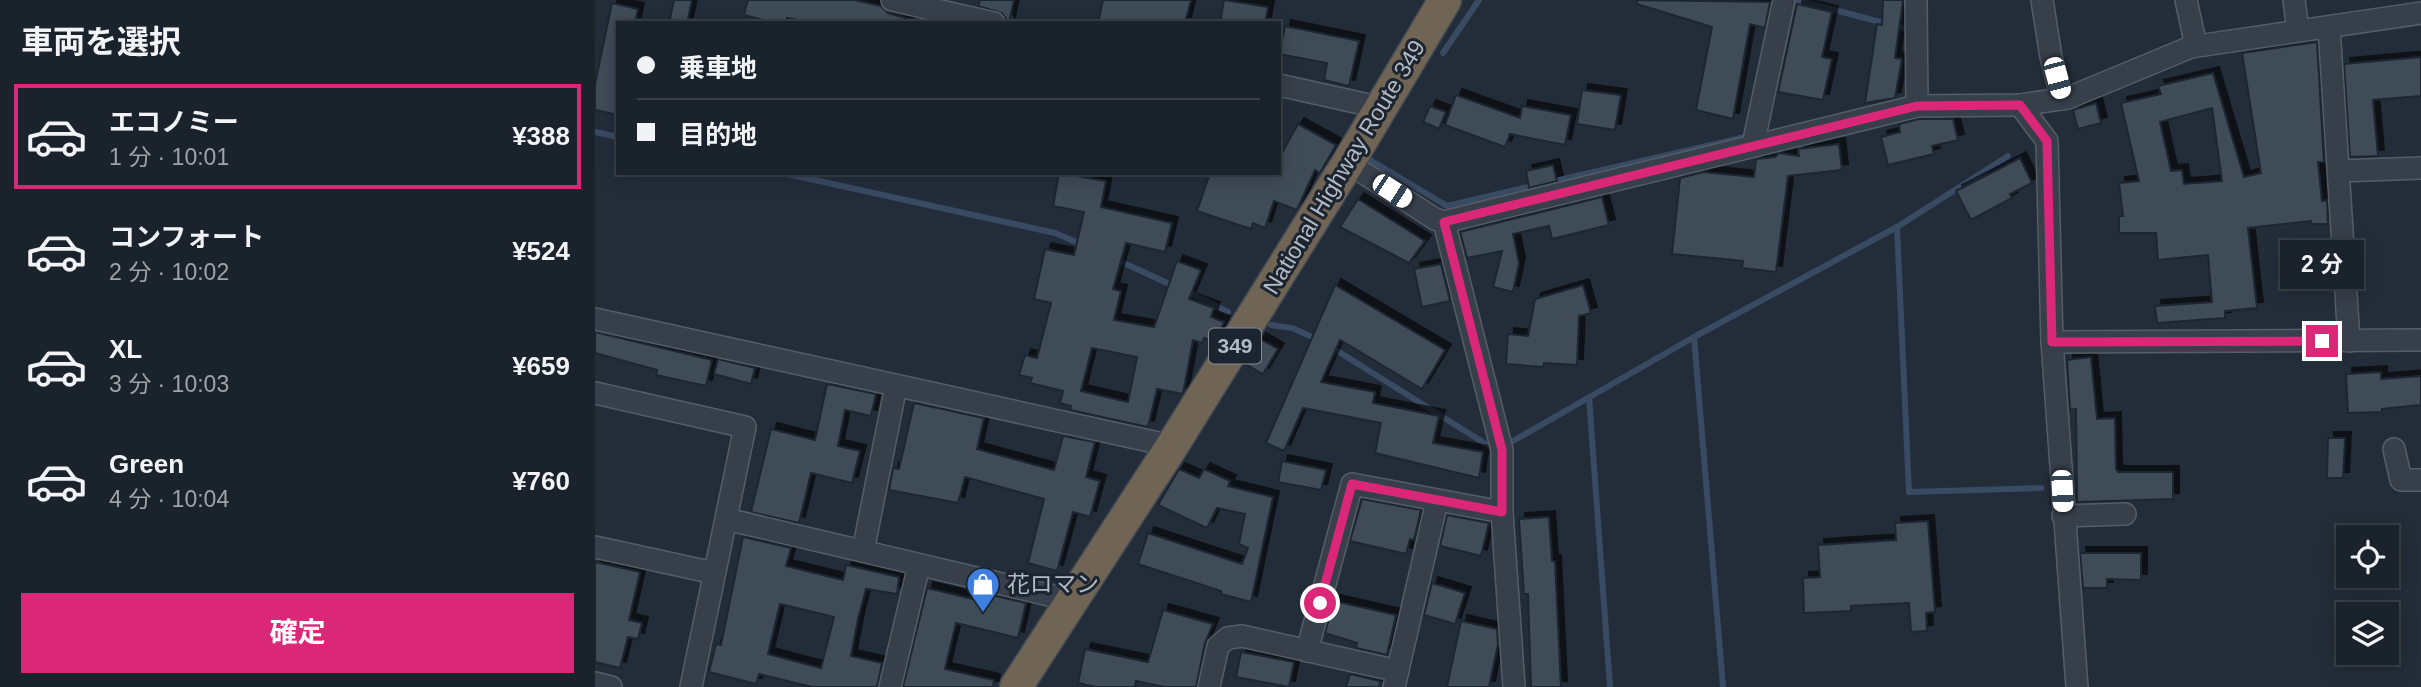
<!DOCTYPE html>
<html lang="ja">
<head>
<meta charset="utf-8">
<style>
	body { margin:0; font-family:Helvetica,"Noto Sans JP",sans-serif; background:#232a34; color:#f1f3f6; height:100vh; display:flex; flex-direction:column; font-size:26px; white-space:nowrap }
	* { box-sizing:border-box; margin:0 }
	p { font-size:23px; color:#9fa4a9 }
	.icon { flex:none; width:38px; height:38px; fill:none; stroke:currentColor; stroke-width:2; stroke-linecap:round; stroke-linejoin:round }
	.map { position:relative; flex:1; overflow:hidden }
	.panel { display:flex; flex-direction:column; background:#1a222c; width:595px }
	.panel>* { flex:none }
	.guide { position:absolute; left:21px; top:21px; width:665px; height:154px; border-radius:0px; box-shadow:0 4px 18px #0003,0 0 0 2px #383f48; display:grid; align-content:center; height:154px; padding:0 21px; background:#1a222c }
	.controls { position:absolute; left:1741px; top:525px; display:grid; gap:14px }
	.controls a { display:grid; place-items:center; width:63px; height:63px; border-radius:0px; background:#1a222c; box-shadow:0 4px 18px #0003,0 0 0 2px #383f48; font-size:35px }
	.end { position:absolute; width:32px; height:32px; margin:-16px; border:9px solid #db2777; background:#fff; box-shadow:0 0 0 4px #fff }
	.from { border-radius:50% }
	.bubble { position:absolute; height:49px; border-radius:0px; background:#1a222c; box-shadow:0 4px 18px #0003,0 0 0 2px #383f48; font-size:23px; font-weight:700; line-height:49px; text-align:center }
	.car { position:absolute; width:21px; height:42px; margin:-21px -10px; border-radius:9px; box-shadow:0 0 5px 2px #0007; background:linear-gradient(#fff 24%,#345 0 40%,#fff 0 76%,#345 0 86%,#fff 0) }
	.guide b { display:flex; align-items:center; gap:24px; height:66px; font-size:26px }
	.guide b+b { border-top:2px solid #383f48 }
	.guide i { width:18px; height:18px; background:#f1f3f6 }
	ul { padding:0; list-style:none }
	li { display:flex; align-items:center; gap:21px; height:105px; margin:0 14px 10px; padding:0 7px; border:4px solid transparent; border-radius:0px }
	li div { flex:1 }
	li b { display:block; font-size:26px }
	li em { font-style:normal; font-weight:700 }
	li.selected { border-color:#db2777 }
	li>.icon { width:63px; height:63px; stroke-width:1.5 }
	h2 { padding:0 21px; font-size:32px; line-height:84px }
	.cta { display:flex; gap:14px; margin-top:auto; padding:14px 21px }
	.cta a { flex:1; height:80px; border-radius:0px; background:#db2777; color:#fff; font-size:28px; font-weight:700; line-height:80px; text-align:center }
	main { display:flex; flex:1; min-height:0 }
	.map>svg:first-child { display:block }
</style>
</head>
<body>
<main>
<section class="panel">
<h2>車両を選択</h2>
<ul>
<li class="selected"><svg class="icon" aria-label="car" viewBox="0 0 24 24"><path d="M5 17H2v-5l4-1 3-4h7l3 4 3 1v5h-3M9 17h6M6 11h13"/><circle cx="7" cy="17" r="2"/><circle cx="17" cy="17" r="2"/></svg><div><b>エコノミー</b><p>1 分 · 10:01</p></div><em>¥388</em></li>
<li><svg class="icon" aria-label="car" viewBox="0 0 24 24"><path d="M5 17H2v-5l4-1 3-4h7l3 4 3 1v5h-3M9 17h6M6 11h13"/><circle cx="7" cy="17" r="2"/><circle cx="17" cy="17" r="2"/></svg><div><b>コンフォート</b><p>2 分 · 10:02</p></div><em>¥524</em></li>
<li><svg class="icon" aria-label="car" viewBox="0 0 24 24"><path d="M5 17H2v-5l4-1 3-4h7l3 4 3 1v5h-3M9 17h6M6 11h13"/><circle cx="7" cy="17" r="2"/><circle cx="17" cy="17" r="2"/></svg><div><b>XL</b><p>3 分 · 10:03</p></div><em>¥659</em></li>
<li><svg class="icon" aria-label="car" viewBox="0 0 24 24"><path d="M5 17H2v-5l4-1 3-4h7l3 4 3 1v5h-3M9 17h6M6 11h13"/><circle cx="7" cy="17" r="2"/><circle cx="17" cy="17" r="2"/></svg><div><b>Green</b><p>4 分 · 10:04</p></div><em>¥760</em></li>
</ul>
<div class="cta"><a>確定</a></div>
</section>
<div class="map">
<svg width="1826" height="687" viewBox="0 0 1826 687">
	<defs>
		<filter id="shadow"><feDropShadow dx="6" dy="-6" stdDeviation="0" flood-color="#0009"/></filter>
	</defs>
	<rect width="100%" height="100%" fill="#232d3a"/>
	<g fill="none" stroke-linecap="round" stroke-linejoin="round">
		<g stroke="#394a63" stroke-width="6">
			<path d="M1202,0l106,28"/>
			<path d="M848,53l36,-53"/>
			<path d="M0,132l23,5"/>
			<path d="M775,160l77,46 89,-21"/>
			<path d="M188,173l272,60 28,12"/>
			<path d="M955,182l200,-46"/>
			<path d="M1302,227l12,265 132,-4"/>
			<path d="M520,259l61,28"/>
			<path d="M591,291l42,21"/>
			<path d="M676,325l21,3 27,12"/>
			<path d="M1099,337l29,350"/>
			<path d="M733,345l161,101"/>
			<path d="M994,397l21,290"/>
			<path d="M918,441l181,-104 203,-110 111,-71"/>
		</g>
	</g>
	<g fill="#3f4b59" stroke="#1e2631" stroke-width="2" fill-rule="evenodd" filter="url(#shadow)">
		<path d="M79,0h18l-5,23h-18z"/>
		<path d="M153,0h106l27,6 7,7 35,10h-111l-25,-5 -1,5h-11l-31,-8z"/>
		<path d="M385,0h34l-5,23 -7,-10 -24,-7z"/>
		<path d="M508,0h88l-6,23h-87z"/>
		<path d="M629,0l44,7 -3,16h-45z"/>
		<path d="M1042,0l133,2 -5,26 -15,-4 -17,95 -37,-9 16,-83 -75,-23z"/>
		<path d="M1288,0h20l-8,58 7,1 -7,39 -30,5 12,-79 5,1z"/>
		<path d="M17,3l26,6 -3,14h-17v92l-23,-5v-26z"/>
		<path d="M1202,4l35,8 -10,45 10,2 -9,41 -45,-8z"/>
		<path d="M690,26l74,15 -10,45 -25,-6 3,-17 -48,-9z"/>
		<path d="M1722,42l7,120h-6l4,39 5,-1 1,24h-17v-3l-63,7 9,80 -32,3v7l-68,5 -2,-17 57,-4 -4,-47 -50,5 -2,-27h-37v-17h4l-4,-33 20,-2 -18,-78 40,-9 -3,-8 55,-13 31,104 17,-4 -19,-120zM1617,108l10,73 -38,3 -2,-14 -11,1 -11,-49z"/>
		<path d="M1826,57v39l-48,4 5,56 -28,1 -6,-93z"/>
		<path d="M987,90l39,5 -6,35 -38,-6z"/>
		<path d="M861,95l64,23 2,-12 49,9 -6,30 -55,-11 -5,13 -60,-22z"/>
		<path d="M1501,103l5,20 -23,6 -5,-19z"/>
		<path d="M835,106l16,6 -7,17 -16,-7z"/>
		<path d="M1324,119h34l5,21 -26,6 2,8 -46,11 -7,-28 19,-5 -1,-8z"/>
		<path d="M703,124l38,21 -16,28 -5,-3 -18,40 -23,-9 -9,27 -12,-5 -2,6 -54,-18 13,-38h69v-15z"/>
		<path d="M1244,144l3,26 -54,6 -12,96 -34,-4 1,-7 -71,-7 8,-76 23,-6 51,5 2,-18 19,-2 4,-4 20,3 -1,-7z"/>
		<path d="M1425,158l12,25 -22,11 2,4 -41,22 -15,-29z"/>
		<path d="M958,165l4,16 -28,7 -3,-17z"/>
		<path d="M464,173l47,8 -5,26 71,16 -7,29 -39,-9 -13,46 8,2 -7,29 40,7 23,-66 24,9 -12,29 25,9 -3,9 13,5 -9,20 -11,-4 -2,5 -9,-3 -10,54 -26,-5 -9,38 -78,-17 1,-4 -11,-3 3,-12 -33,-8 2,-5 -13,-3 6,-20 12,3 14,-55 -17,-4 11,-50 29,6 10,-43 -31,-6zM497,348l45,9 -9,45 -47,-11z"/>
		<path d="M1007,197l7,28 -57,14 -3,-13 -36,8 6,29 -6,29 -20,-5 9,-36 -35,7 -7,-26z"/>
		<path d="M763,199l67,42 -16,22 -69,-36z"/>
		<path d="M846,264l9,37 -28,6 -8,-38z"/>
		<path d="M740,285l110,65 -23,39 -82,-49 -19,42 54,10 -2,11 66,13 -6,27 50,9 -4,26 -104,-25 6,-30 -78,-15 -19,43 -18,-8z"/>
		<path d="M988,285l8,28 -12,3 -2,49 -33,-2 -1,4 -37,-3 2,-30 20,2 7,-37z"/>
		<path d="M0,332l117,28 -6,26 -50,-11 1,-5 -62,-17z"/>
		<path d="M665,339l18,10 -15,25 -18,-10z"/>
		<path d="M1496,357l6,62 18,-1 1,51 2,3h55v27l-96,3 -1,-93 -6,1 -3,-50z"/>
		<path d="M123,359l37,9 -4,16 -37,-10z"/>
		<path d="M1786,372v7l40,-3v29l-39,4v3l-34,1 -2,-39z"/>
		<path d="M232,384l49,10 -5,22 -26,-6 -7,36 22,5 -8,32 -41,-10 -12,50 -48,-11 20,-83 44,11z"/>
		<path d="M319,403l70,15 -7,31 77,21 9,-34 32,6 -9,35 14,4 -10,36 -17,-5 -16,59 -29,-8 16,-64 -79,-22 -7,26 -69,-13 4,-22 6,1z"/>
		<path d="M1733,438h17l-2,40h-16z"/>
		<path d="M687,461l44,9 -5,20 -43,-8z"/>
		<path d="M584,469l20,9 5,-9 26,12 -2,5 45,11 -22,105 -30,-8v-3l-83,-27 10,-31 94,31 6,-16 -9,-4 6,-30 -28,-6 -10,20 -49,-23z"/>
		<path d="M767,499l59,11 -7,30 -4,-1 -4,15 -56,-13z"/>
		<path d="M852,515l42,8 -8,33 -41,-10z"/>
		<path d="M954,517l3,44h3l6,126h-30l-3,-93h-4l-5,-75z"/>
		<path d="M1333,521l7,91 -9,1 1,18 -16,1 -2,-29 -58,3v5l-47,2 -1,-35 17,-1 -2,-32 78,-5 -1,-17z"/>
		<path d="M148,537l48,11 -5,18 57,14 3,-15 53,12 -2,17 -31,-5 -8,30 -7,37 31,7 -5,24h-65l-53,-13 -3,10 -47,-12 7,-28 5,1zM185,604l54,13 -13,51 -53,-14z"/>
		<path d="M1485,553h61v27l-34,-1v9h-24z"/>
		<path d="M0,562l45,10 -11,48 13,3 -4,16 -10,-2 -8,31 -25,-6z"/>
		<path d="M837,583l33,10 -10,31 -31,-9z"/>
		<path d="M332,588l46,11 2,-8 51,12 -8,35 -62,-15 -11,46 49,11 -1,7h-90z"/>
		<path d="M739,601l62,14 -9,40 -31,-7 1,-5 -32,-10z"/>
		<path d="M568,610l50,14 -8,19 -9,44h-32l-28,-6 -1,6h-39l-18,-4 7,-34 63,13z"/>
		<path d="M866,621l36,8 1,15 -9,43h-42z"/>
		<path d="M646,652l53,10 -5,25 -53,-10z"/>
		<path d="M755,674l30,7 -1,6h-33z"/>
	</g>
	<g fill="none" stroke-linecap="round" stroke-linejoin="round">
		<defs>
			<g id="minor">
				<path d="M297,0l102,23"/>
				<path d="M1321,0l1,106"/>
				<path d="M1447,0l9,57 11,42"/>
				<path d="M1591,0l10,46"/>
				<path d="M1699,0l4,31"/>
				<path d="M1734,27l20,314"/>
				<path d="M684,85l103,23"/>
				<path d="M1425,105l27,36 5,201 25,345"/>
				<path d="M1158,145l31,-145"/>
				<path d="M753,163l87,56 9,3 473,-116 103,-1 48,-7 123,-51 230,-34"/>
				<path d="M1744,171l82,-3"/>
				<path d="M849,222l58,228v62l12,175"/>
				<path d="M0,319l577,127"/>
				<path d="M1457,342l369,-2"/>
				<path d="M0,393l150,34 -54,260"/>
				<path d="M1799,449l7,31h20"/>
				<path d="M1468,516l62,-2"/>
				<path d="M131,519l344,81"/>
				<path d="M0,547l119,26"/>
				<path d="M268,551l33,-165"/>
				<path d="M712,651l45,-167 150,28"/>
				<path d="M0,683l16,4"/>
				<path d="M295,687l29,-122"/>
				<path d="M614,687l9,-41 10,-8 14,-2 156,35"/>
				<path d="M799,687l43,-186"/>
			</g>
			<path id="highway" d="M421,687l156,-241 176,-283 97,-163"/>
		</defs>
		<use href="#minor" stroke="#555d68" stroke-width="24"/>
		<use href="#highway" stroke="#424a55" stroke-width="35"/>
		<use href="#minor" stroke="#373f4a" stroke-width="21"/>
		<use href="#highway" stroke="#706454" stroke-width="32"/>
	</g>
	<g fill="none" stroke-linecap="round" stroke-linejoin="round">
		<path stroke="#db2777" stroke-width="9" d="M725,603l32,-119 150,28v-62l-58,-228 473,-116 103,-1 27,36 5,201 270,-1"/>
	</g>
	<defs>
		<symbol id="shop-pin" viewBox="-11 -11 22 30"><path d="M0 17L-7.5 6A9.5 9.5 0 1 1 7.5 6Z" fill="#3f7fe0" stroke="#1c242f"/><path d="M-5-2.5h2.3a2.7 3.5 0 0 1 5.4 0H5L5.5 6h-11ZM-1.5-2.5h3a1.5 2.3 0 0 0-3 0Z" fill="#fff"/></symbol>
	</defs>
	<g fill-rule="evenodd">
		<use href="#shop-pin" x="369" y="565" width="38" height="52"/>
	</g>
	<g text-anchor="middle" stroke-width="6" stroke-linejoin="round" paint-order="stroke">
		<rect fill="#1c242f" stroke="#858d99" stroke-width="2" x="614" y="328.5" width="52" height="35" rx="5"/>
		<g font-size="21" font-weight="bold" fill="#b2bac6">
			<text x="640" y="353">349</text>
		</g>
		<g font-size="23" fill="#b2bac6" stroke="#1c242f">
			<text transform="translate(749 167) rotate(-59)" y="8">National Highway Route 349</text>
		</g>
		<g font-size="23" fill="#b2bac6" stroke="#1c242f" text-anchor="start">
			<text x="412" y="592">花ロマン</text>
		</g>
	</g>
</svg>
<div class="controls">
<a><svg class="icon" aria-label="locate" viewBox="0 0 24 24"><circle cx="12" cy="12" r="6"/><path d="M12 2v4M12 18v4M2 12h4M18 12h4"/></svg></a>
<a><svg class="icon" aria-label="layers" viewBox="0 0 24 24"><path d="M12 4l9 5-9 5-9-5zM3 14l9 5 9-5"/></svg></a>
</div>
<i class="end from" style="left:725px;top:603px"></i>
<i class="end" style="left:1727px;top:341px"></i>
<div class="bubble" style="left:1685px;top:240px;width:84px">2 分</div>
<i class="car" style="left:1462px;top:78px;rotate:165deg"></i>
<i class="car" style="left:797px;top:191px;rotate:123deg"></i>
<i class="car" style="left:1467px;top:491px;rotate:177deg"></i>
<div class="guide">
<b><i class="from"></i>乗車地</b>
<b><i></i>目的地</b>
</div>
</div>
</main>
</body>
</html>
